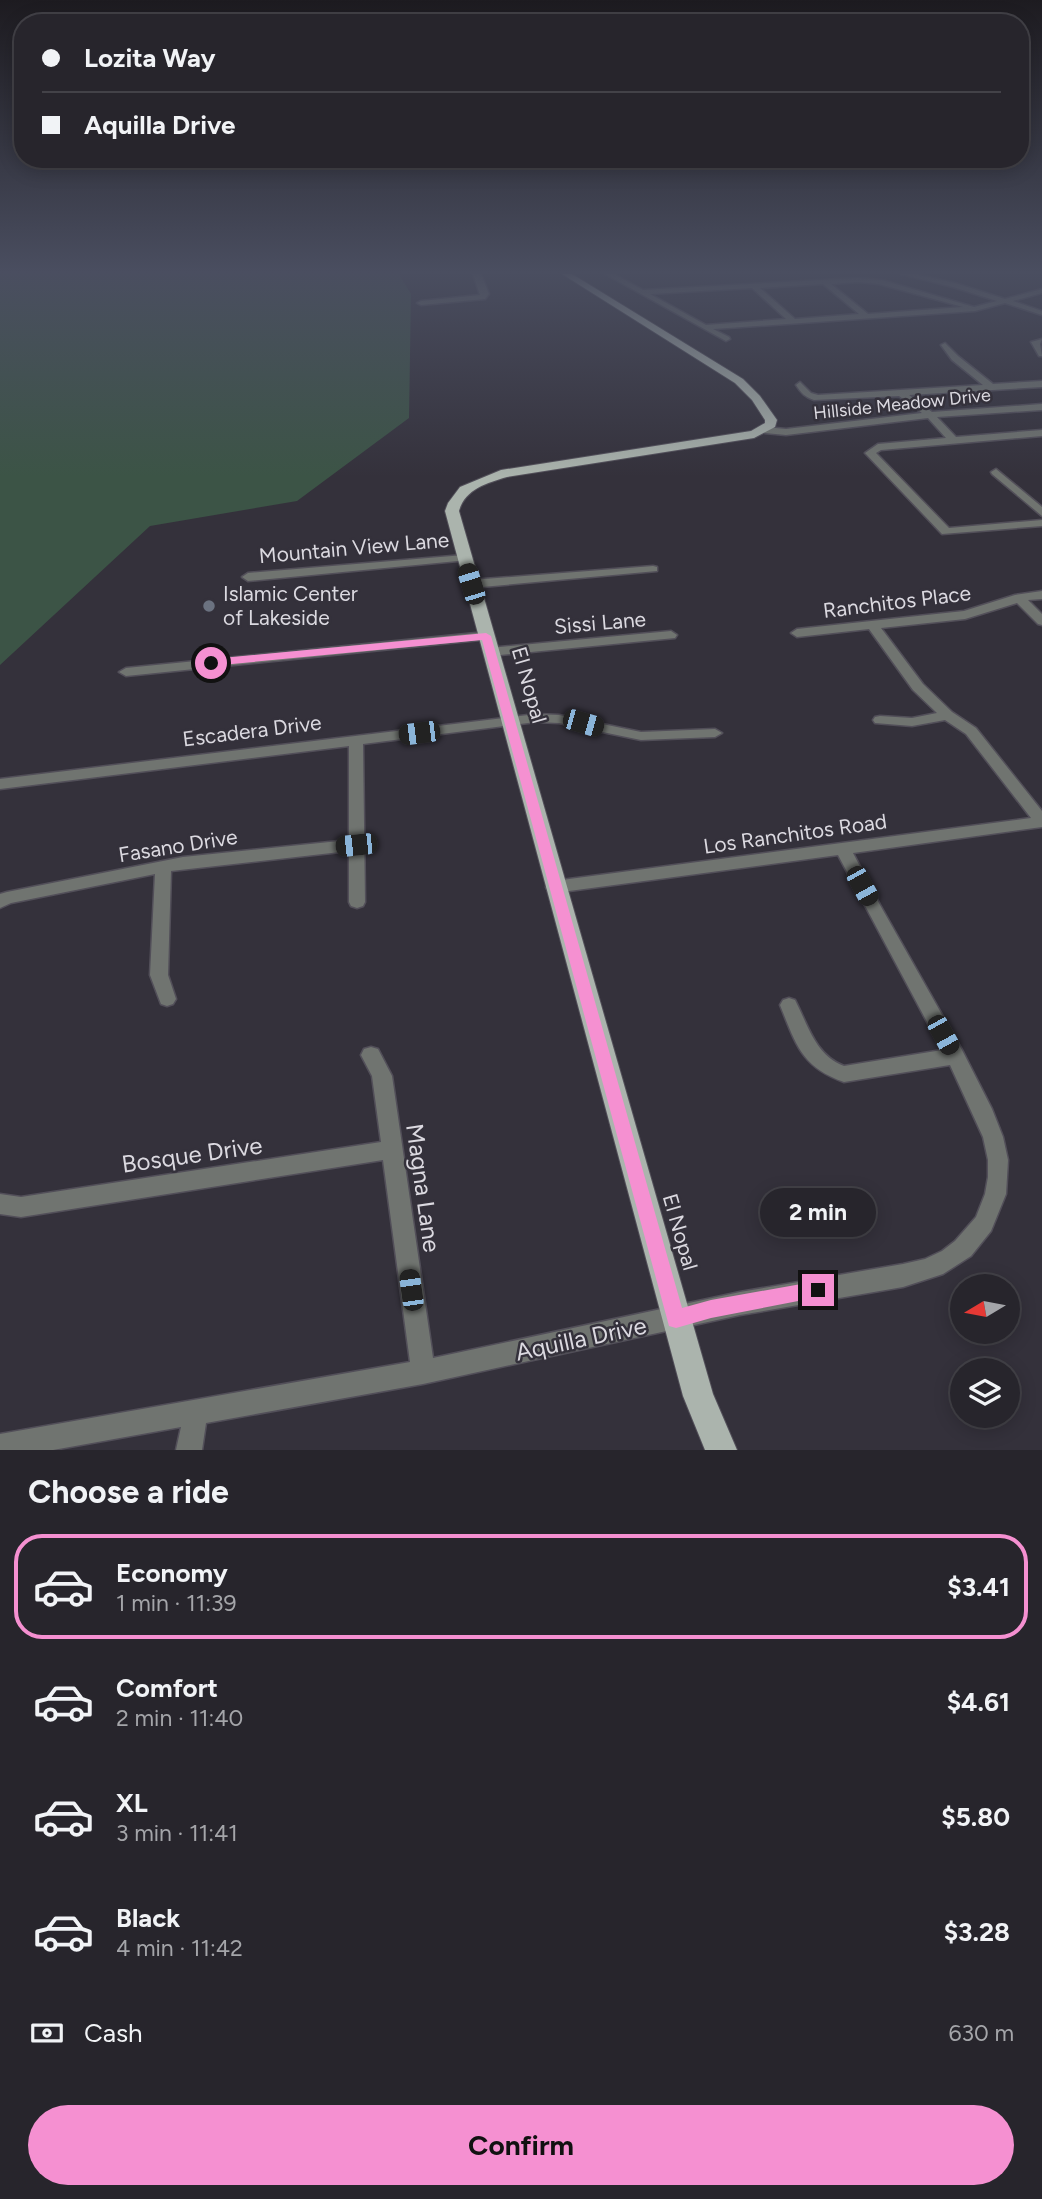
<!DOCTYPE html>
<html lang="en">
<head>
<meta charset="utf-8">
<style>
	body { margin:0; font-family:Figtree,sans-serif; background:#333138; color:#f1f3f6; height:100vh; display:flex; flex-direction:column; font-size:26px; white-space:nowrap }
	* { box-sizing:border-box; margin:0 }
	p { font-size:23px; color:#a4a5a9 }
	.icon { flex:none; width:38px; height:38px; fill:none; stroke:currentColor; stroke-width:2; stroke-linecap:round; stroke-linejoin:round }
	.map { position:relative; height:1450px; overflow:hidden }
	.sheet { display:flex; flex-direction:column; background:#27252c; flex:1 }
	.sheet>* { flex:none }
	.guide { position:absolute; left:14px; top:14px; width:1015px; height:154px; border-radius:28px; box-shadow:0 4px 18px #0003,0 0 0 2px #434248; display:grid; align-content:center; height:154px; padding:0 28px; background:#27252c }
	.needle { width:46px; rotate:260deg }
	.buttons { position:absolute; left:950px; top:1274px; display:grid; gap:14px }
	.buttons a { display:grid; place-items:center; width:70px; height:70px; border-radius:50%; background:#27252c; box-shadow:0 4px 18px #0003,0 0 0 2px #434248; font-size:35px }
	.end { position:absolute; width:32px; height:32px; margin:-16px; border:9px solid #f590d1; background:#111; box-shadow:0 0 0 4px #111 }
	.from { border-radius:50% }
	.bubble { position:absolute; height:49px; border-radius:24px; background:#27252c; box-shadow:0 4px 18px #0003,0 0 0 2px #434248; font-size:23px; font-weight:700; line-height:49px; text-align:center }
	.car { position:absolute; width:21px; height:42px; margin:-21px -10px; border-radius:9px; box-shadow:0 0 5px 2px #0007; background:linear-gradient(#222 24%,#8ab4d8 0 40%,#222 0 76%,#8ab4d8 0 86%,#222 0) }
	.guide b { display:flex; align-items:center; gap:24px; height:66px; font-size:26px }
	.guide b+b { border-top:2px solid #434248 }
	.guide i { width:18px; height:18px; background:#f1f3f6 }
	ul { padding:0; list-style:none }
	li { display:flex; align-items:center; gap:21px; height:105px; margin:0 14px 10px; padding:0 14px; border:4px solid transparent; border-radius:28px }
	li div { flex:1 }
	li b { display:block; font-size:26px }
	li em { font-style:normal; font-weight:700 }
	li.active { border-color:#f590d1 }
	li>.icon { width:63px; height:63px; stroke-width:1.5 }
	h2 { padding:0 28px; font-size:32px; line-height:84px }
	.pay { display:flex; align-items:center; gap:18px; height:77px; padding:0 28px; font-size:26px }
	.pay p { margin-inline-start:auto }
	.button { display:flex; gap:14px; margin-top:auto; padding:14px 28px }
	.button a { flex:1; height:80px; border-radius:42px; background:#f590d1; color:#111; font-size:28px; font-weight:700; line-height:80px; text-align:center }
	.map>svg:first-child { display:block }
</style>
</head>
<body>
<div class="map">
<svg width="1042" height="1450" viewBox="0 0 1042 1450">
	<rect width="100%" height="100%" fill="#34313b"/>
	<path fill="#3c5446" d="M0,274h399l12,20 -2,124 -112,83 -147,25 -150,139z"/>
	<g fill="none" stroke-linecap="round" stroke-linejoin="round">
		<defs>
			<g id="minor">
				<path d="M473,274h8l8,20 -4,5 -64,6 -4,-2 4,-2 59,-6z"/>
				<path d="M605,274h9l29,16 215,-12 24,2 92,27 23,-6 -44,-14 -52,-13h14l40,9 50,16 37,-10v4l-29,8 29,10v4l-37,-12 -30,8 -262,18 16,8 1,2 -4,2zM858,282l21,2 84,23 -95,7 -37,-30zM823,284l36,30 -64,5 -35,-31zM752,288l34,31 -80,6 -56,-31z"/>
				<path d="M1042,339l-2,5 2,12h-3l-8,-14z"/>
				<path d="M945,343l13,13 35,28 49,-3v6l-133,8 23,17 110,-8v6l-105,7 19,20 86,-7v6l-161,14 -5,3 73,75 93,-8v6l-100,8 -77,-81 13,-9 68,-6 -18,-20 -142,17 -21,-2 -5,-3 5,-3 21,2 136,-16 -23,-17 -85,4c-9,-3 -13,-7 -18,-15l4,-3 11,11 7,2 165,-10 -31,-25 -11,-15z"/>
				<path d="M996,469l46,38v9l-50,-42 -1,-2z"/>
				<path d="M464,555l4,1v4l-220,21 -6,-4 6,-4z"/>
				<path d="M653,566l4,1v4l-186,17 -6,-4 6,-4z"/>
				<path d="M1042,591v8l-14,1 14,14v11l-4,-1 -21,-21 -52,16 -84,9 42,56 29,28 24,16 66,83v16l-189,26 27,52 82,145 30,59 11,28 5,23 -2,34 -15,37 -20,25 -28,18 -40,13 -163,28 -317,69 -217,39 -4,27h-26l5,-23 -128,23h-53v-16l410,-72 -27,-202 -362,57 -21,-3v-20l21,3 360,-55 -9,-66 -11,-21 3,-6 7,-2 7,2 14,27 41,282 307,-66 163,-28 22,-5 17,-8 13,-10 21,-24 9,-23 3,-17v-17l-5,-23 -33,-72 -106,17c-43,-15 -48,-38 -64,-77l3,-5 6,-2 6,2c13,25 20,55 49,66l98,-16 -104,-195 -284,38 -6,-2 -2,-4 2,-4 6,-2 477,-63 -65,-84 -21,-14 -33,6 -37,-3 -2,-3 2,-3 5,-1 32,2 25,-5 -24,-23 -44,-61 -72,8 -6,-4 6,-4 167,-18 51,-16z"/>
				<path d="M671,631l6,4 -2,3 -185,18 -6,-4 6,-4z"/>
				<path d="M486,632l6,4 -2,3 -364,37 -7,-4 7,-4z"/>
				<path d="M536,714l23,1 82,17 74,-3 7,4 -7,4 -74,3 -82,-17 -23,-1 -173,22 2,158 -2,4 -6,2 -6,-2 -2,-4v-51l-178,20 -3,104 8,24 -3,5 -6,2 -6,-2 -11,-29 5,-101 -144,29 -11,5v-14l7,-2 176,-35 166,-17v-94l-349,43v-10z"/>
			</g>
			<path id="major" d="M562,274h10l171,105 17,17 17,24 -2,7 -21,11 -247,39c-20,6 -42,12 -48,34l254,883 24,56h-32l-22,-54 -238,-885 3,-8 12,-16 41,-17 250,-39 14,-8v-3l-13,-20 -17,-17z"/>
		</defs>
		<use href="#minor" stroke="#524f59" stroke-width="3"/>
		<use href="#major" stroke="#524f59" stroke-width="2"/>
		<use href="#minor" fill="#707470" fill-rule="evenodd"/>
		<use href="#major" fill="#abb4ad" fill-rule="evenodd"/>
	</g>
	<linearGradient id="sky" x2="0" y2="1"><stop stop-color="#1d1b20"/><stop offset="0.57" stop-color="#4a4e60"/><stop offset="1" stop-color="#4a4e60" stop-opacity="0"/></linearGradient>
	<rect width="1042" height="477" fill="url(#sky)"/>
	<path fill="#f590d1" d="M486,633l5,3 191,672 29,-8 107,-19 6,2 3,7 -3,6 -113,22 -35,10 -7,-2 -187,-686 -271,26 -6,-3 6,-4z"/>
	<circle fill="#6b7280" stroke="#34313b" stroke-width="2.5" cx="209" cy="606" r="7"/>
	<g text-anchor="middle" stroke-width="5" stroke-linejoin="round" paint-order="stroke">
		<g font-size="18" fill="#dbd9e0" stroke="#34313b">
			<text transform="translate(902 404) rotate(-6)" y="6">Hillside Meadow Drive</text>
		</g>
		<g font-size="21" fill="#dbd9e0" stroke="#34313b">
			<text transform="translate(354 548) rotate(-5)" y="7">Mountain View Lane</text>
			<text transform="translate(897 602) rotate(-7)" y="7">Ranchitos Place</text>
			<text transform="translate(600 623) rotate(-5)" y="7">Sissi Lane</text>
			<text transform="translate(529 685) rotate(74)" y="7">El Nopal</text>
			<text transform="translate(252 731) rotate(-7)" y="7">Escadera Drive</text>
			<text transform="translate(795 834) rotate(-8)" y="7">Los Ranchitos Road</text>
			<text transform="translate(178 846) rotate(-9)" y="7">Fasano Drive</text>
			<text transform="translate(680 1232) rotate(74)" y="7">El Nopal</text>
		</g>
		<g font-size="21" fill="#dbd9e0" stroke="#34313b" text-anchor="start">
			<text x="223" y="601">Islamic Center<tspan x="223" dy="24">of Lakeside</tspan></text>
		</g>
		<g font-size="24" fill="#dbd9e0" stroke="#34313b">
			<text transform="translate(192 1155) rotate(-8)" y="8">Bosque Drive</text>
			<text transform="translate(423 1188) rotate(82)" y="8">Magna Lane</text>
			<text transform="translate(581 1339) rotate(-12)" y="8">Aquilla Drive</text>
		</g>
	</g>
</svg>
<div class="buttons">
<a><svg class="needle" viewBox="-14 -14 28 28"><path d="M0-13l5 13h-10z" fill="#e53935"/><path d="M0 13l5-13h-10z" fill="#a4a5a9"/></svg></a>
<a><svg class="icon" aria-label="layers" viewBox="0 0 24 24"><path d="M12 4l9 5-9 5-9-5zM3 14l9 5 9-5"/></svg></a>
</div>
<i class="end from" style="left:211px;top:663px"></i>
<i class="end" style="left:818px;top:1290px"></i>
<div class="bubble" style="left:760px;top:1188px;width:116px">2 min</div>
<i class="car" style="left:471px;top:584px;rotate:343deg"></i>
<i class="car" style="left:583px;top:723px;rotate:106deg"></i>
<i class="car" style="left:419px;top:733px;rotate:263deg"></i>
<i class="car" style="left:356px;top:845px;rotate:264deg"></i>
<i class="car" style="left:862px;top:886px;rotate:151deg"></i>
<i class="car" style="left:943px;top:1035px;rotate:151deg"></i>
<i class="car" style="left:411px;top:1290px;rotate:352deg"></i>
<div class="guide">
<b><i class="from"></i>Lozita Way</b>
<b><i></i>Aquilla Drive</b>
</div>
</div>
<section class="sheet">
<h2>Choose a ride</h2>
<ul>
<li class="active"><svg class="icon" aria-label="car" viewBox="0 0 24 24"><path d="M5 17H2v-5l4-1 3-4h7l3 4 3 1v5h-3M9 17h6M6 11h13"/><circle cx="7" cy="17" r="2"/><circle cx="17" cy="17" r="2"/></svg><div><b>Economy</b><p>1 min · 11:39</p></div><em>$3.41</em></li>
<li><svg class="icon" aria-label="car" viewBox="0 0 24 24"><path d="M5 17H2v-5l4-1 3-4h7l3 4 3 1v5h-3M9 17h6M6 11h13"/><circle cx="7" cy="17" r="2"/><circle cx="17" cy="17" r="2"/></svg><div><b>Comfort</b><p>2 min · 11:40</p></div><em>$4.61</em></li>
<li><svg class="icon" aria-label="car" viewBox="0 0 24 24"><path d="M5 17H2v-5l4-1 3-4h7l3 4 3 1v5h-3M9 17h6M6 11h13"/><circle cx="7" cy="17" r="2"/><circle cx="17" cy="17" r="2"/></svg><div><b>XL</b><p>3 min · 11:41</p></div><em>$5.80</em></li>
<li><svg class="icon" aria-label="car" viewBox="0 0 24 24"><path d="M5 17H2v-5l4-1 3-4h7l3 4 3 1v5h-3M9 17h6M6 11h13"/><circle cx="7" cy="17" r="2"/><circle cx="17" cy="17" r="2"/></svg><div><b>Black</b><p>4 min · 11:42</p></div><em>$3.28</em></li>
</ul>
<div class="pay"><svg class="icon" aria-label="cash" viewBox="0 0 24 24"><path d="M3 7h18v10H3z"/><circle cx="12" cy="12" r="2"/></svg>Cash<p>630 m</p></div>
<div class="button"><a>Confirm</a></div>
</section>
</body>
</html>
